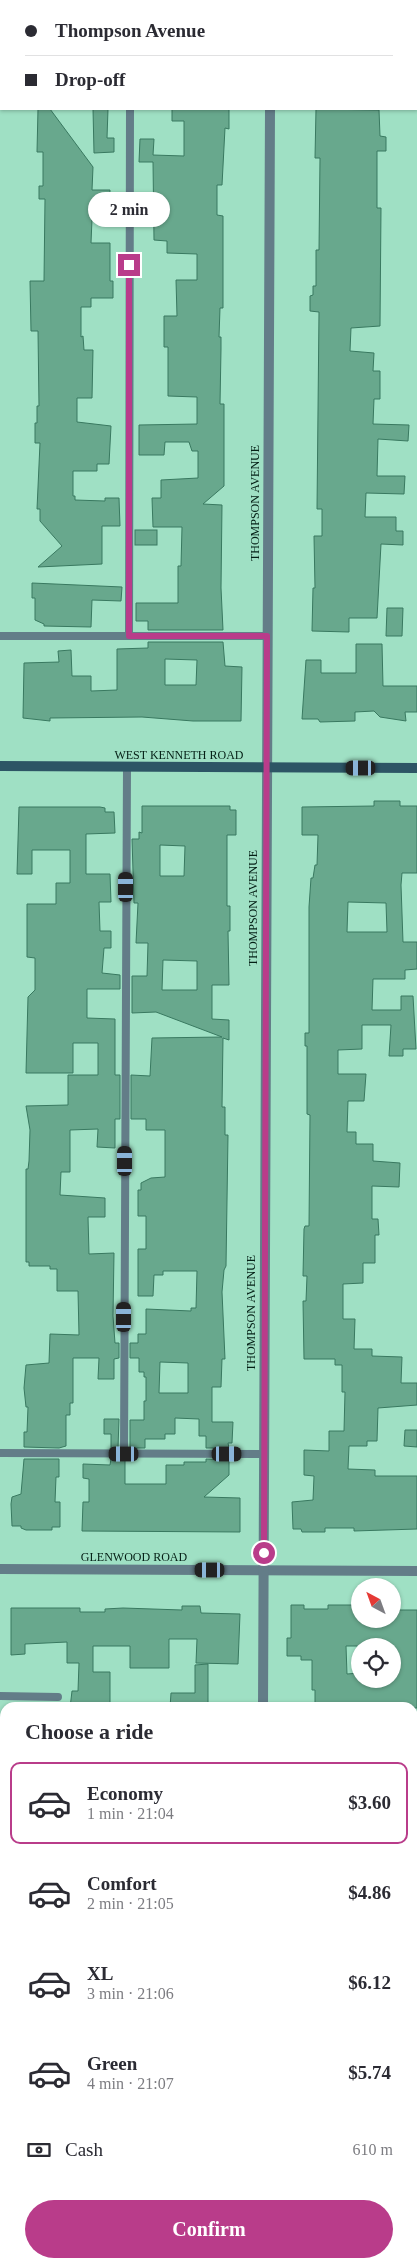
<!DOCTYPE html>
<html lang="en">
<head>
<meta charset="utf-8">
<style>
	body { margin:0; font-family:"Times New Roman",serif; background:#f7f7f7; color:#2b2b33; height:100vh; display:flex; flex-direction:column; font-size:19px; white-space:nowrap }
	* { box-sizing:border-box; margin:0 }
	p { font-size:16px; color:#7c7c81 }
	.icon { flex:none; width:28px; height:28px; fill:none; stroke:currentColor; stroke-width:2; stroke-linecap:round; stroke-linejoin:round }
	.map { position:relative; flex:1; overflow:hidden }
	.panel { position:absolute; left:0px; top:1702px; width:418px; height:566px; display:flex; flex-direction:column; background:#fff; border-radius:15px 15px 0 0; box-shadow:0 1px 4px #0004 }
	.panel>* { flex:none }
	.guide { position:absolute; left:0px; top:0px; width:418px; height:110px; box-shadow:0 1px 4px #0004; display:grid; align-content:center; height:110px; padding:0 25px; background:#fff }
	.needle { width:32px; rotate:319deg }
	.tools { position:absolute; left:351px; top:1578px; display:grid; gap:10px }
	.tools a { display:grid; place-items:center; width:50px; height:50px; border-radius:50%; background:#fff; box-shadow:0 1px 4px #0004; font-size:25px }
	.end { position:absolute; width:22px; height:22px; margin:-11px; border:6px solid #b93c8a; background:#fff; box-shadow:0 0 0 2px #fff }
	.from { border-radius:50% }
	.bubble { position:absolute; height:35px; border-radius:18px; background:#fff; box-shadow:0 1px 4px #0004; font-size:16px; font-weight:600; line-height:35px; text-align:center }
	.car { position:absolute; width:15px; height:30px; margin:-15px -8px; border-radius:6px; box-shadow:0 0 4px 1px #0007; background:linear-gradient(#222 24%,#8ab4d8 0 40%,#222 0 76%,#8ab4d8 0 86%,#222 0) }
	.guide b { display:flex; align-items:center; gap:18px; height:48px; font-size:19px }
	.guide b+b { border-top:1px solid #e1e1e2 }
	.guide i { width:12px; height:12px; background:#2b2b33 }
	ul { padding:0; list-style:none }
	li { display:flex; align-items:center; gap:15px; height:82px; margin:0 10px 8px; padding:0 15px; border:2px solid transparent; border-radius:10px }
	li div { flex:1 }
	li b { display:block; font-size:19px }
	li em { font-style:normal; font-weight:600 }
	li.on { border-color:#b93c8a }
	li>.icon { width:45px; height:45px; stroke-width:1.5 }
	h2 { padding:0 25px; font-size:22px; line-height:60px }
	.pay { display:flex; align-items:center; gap:12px; height:55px; padding:0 25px; font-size:19px }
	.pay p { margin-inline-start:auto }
	.cta { display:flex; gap:10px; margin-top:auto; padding:10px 25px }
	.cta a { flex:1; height:58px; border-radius:30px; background:#b93c8a; color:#fff; font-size:20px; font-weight:600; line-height:58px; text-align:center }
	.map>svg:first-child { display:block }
</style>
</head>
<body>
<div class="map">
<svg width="417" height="2268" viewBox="0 0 417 2268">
	<rect width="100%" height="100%" fill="#9fe0c4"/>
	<g fill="#68a88d" stroke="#397960" fill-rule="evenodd">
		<path d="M38,109h12l43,58 -1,23h18l-1,29h-17l-1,24h19v38h3v17h-22v9h-10v30l2,-1 1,14h9l-1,48h-15v24l34,4 -2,38h-12v7h-24v25h2v4l30,1v-3h14l1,28h-18v38l-64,3 24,-21 -22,-25v-12h-3l3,-66h-5v-20h2v-17h2l-1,-75h-7l-1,-50h14l1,-82h-6v-13h4v-34h-6z"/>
		<path d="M93,109h15l-1,29h7v14l-20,1z"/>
		<path d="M172,109h57v20l-4,-1 -3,57h-5v30l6,1v92h-3l-1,29h2v12l-1,55h4v82l-21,18 19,1 -1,83 2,42h-75v-9h-12v-18h42v-37h3l1,-39h-29l-1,-29h9v-18l37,-2v-27h-6l-3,-9h-24l-1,13h-25v-30l58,-1v-27l-29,-1v-49h-4v-31h13l-1,-36h21v-26l-30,-1v-12l-13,-1 -1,-78h-14l1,-23h14l-1,16 31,1v-35h-12z"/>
		<path d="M316,109l63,1 1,26 6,1v14h-9v57h4l-1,118 -29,2 -1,23 24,2 -1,18h7v28h-6l-1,25 36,1 -1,16 -30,-2 -1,37h28l-1,18 -38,-1 -1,24h31v14h7v14l-22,-1 -4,74h-28v14l-37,-1 1,-43h2l-1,-52h8v-27h-5l2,-197 -9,-1v-15l3,-1v-9h3v-36h3l1,-92h-5z"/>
		<rect x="135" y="530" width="22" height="15"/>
		<path d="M32,583l90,4 -1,14 -29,-1 -1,27 -47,-1v-2l-9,-4v-22h-3z"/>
		<path d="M387,608h16l-1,28h-16z"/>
		<path d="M148,642h75l2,24 17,1 -1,54h-48l-51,-4 -92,1v3l-27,-3 1,-55 35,-1 -1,-11 13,-1 1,26h19v15l26,-1v-41l31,-1zM165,659l32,1 -1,25h-31z"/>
		<path d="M356,644h26l1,42h34v26h-12l1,9 -26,-4 -6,-6 -19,1v9l-35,1 -2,-3h-16l4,-59h15v13h35z"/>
		<path d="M374,801h26v5h17v67h-15l-1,12 2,57h14v27l-12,1v9h-32l-1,31h29v-14h12l3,53h-13v7h-14l2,-31h-29v24l-24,1v24h28l-2,27h-16l-1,31h9v12h17v17l27,2 -1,24 -27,-1v33h6l1,16h-4v28h-12v20l-20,1v35h12l-1,30h18v7l30,1 -1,26h16v22l-39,3 -1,33h-10v5h-18l-1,23 27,1v6h42v53l-63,2v-3h-29v4h-23l-1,-3h-8l-1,-27 21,-2 1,-24 -10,-1v-25l25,1v-20h15l1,-39h-3v-27h-7v-6h-31l-1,-58h3l1,-25h-4l1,-47 1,-3h4l1,-111 -3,-1v-68h-2v-13h4v-126l2,-29h2l2,-13h2l1,-30h-16v-28l72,-1zM348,902l38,1 1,29h-40z"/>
		<path d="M142,806h88v4h6v25h-9v71h3v25h-2l1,54h-17v34l17,1v20l-6,-2 -1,69h3v28h3l-2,131 -2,4 -2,22 3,67h-3l-1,28h-9v35h21l-1,21h-4l1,5h-23v-12h-7v-17l-24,-1v16h-10v5h-20v9h-15v-28h14v-19h2v-24h-2v-5h-5v-14h-9v-15h8v-9h8v-25l45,2v-3h5l1,-37h-34v4h-9l-1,21h-15v-47h8v-33h-8v-26h3v-7l10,-5 14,-1v-47h-19v-11h-15v-44l19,1 2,-38 70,-1 -66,-25 -24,1v-37h15l1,-33h-12l2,-40h-4l-2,-64h7v-7l3,1zM160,845l25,1 -1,30h-24zM163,960l34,1v29h-35zM160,1362l28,1v30h-29z"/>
		<path d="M19,807h81l5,1v4h9l1,21 -29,1v40h24l1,28h-12l1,29h11v17h-7l-2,25 18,2v14h-33v29l28,1v56h5v44h-5v29l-18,-1 1,-18 -28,1v42h-9l-1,23 45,3v19h-17l1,37 25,-1 -1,63 2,27h4v15l-5,1v20h-16l1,-21h-26v45h-3v12h-4v31l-7,2 -35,-1v-15h3l1,-25h-2l-2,-19 2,-23 23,-2 1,-29 29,1 -1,-44h-21v-22h-7v-3h-21v-4h-3v-93h2l1,-8 1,-31 -4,-24 42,-1v-30h30v-32h-25v30h-47l2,-76 7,-7v-32l-8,-1v-53h29v-21h14v-33h-38v24h-15z"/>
		<path d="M104,1419h15l-1,29h-7v-14h-7z"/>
		<path d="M405,1430h12v17l-13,-1z"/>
		<path d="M24,1459h35v18h-3l-1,25h5v25h-8v3h-26l-5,-2v-2h-9l-1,-22 1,-7 9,-3z"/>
		<path d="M111,1459l14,1v24h41v-19h18v-3h22v-3l23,1v15l-25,22 36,1v34l-158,-1 1,-29h6v-23l-6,-1v-14l27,1z"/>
		<path d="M291,1605h13v4h24v-4h32v14h32v-9h25v98h-102v-18h-3v-30h-11v-4h-14v-18h4zM346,1646h46v33h-32v-6l-13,1z"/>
		<path d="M182,1606h18l1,7 39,1 -2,50 -42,-1 1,-24h-28v29h-39v-22h-37v26h17v36h-40l2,-17h6l1,-28h-12v-21l-42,2v10l-14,1v-47h69v4h25v-3l18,-1 59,2z"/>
		<path d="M208,1664v44h-38l1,-15h24v-28z"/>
	</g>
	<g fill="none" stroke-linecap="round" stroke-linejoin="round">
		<g stroke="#637d88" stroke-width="8">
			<path d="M0,94h1"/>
			<path d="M416,99h1"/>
			<path d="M0,636h267"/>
			<path d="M129,636l1,-527"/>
			<path d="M0,1453l263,1"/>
			<path d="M124,1454l3,-687"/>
			<path d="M0,1696l58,1"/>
			<path d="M0,1976l5,-1"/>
			<path d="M0,2259h5"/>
			<path d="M140,2264v4"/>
			<path d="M307,2268v-4"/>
		</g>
		<g stroke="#637d88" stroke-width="10">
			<path d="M271,1v-1"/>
			<path d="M0,1569l417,2"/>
			<path d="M263,1708l7,-1599"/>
			<path d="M259,2268v-4"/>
		</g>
		<path stroke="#2d5565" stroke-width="10" d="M0,766l417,2"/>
	</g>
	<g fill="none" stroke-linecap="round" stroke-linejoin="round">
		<path stroke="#b93c8a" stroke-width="6" d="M129,265v371h138l-3,917"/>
	</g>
	<g text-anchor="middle" stroke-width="4" stroke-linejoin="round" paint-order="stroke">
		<g font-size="12" fill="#041f15" stroke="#9fe0c4">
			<text transform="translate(255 503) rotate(-90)" y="4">THOMPSON AVENUE</text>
			<text x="179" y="759">WEST KENNETH ROAD</text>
			<text transform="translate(253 908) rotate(-90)" y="4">THOMPSON AVENUE</text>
			<text transform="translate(251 1313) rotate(-90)" y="4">THOMPSON AVENUE</text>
			<text x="134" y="1561">GLENWOOD ROAD</text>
		</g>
	</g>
</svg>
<div class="tools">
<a><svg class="needle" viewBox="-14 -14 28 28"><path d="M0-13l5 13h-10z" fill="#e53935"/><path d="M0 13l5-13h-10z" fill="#7c7c81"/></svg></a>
<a><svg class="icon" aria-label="locate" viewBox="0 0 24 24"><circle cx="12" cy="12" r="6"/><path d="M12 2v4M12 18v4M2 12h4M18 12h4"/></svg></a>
</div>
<i class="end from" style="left:264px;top:1553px"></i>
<i class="end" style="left:129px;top:265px"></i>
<div class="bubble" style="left:88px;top:192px;width:82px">2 min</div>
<i class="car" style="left:361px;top:768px;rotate:270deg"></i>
<i class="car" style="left:126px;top:887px;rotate:0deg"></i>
<i class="car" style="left:125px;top:1161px;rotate:0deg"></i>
<i class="car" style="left:124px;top:1317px;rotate:0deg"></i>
<i class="car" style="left:124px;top:1454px;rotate:270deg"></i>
<i class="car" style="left:227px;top:1454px;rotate:90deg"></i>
<i class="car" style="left:210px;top:1570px;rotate:270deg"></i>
<div class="guide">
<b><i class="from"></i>Thompson Avenue</b>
<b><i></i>Drop-off</b>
</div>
<section class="panel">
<h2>Choose a ride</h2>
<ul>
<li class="on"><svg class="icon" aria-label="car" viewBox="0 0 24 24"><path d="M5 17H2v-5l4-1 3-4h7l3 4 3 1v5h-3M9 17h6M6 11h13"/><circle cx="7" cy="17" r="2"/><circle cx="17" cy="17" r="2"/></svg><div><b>Economy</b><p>1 min · 21:04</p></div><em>$3.60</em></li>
<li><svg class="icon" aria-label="car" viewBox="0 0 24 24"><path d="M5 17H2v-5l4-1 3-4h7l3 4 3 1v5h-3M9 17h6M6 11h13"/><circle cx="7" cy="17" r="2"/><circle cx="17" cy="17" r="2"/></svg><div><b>Comfort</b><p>2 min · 21:05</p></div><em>$4.86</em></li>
<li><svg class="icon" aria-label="car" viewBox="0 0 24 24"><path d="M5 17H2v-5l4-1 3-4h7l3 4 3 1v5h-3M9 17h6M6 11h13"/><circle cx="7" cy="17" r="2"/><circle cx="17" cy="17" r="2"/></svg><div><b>XL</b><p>3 min · 21:06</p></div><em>$6.12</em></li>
<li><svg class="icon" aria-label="car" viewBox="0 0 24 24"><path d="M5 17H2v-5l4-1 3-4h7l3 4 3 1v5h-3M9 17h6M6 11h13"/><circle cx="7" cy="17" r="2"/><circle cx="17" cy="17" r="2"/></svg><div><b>Green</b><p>4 min · 21:07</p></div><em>$5.74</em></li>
</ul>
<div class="pay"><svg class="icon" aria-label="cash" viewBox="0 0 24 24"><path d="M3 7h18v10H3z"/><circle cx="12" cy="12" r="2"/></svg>Cash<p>610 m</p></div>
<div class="cta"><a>Confirm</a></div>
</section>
</div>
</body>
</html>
